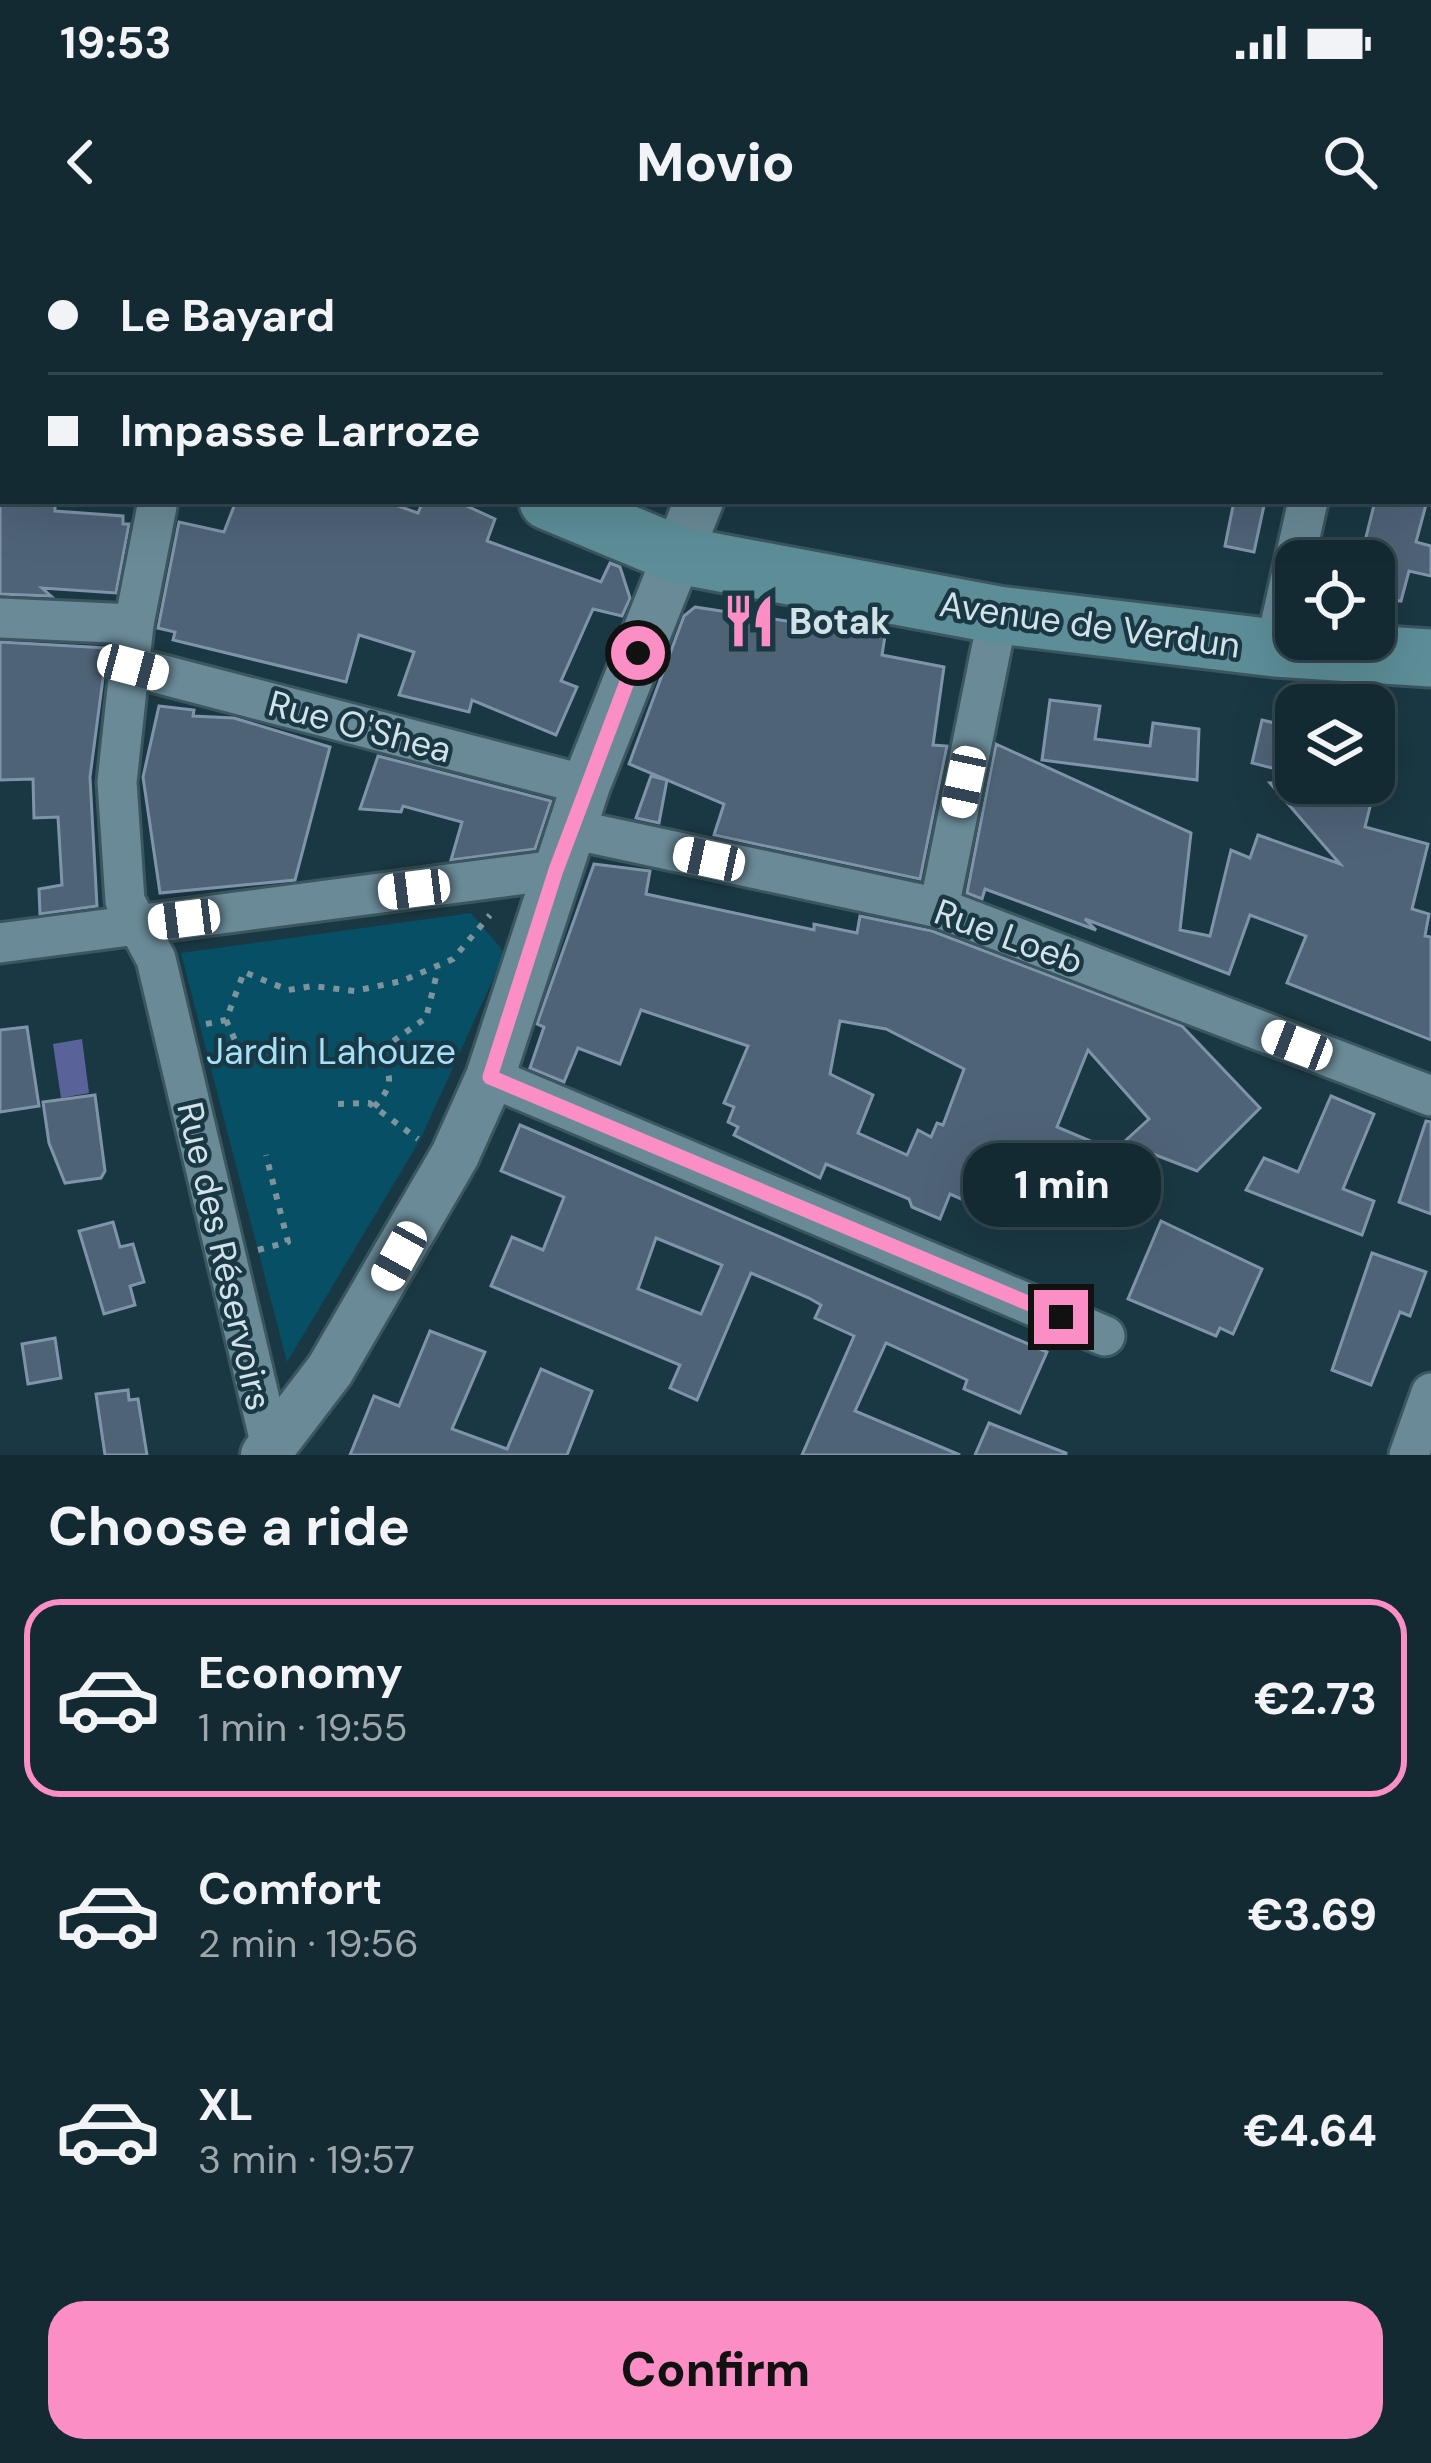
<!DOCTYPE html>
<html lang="en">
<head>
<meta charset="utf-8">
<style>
	body { margin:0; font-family:"DM Sans",sans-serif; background:#21363e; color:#f1f3f6; height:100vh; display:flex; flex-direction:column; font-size:45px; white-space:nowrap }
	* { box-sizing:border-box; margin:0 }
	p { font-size:39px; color:#9da7ac }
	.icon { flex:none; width:66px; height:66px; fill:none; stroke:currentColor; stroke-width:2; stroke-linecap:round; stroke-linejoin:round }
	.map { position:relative; height:1215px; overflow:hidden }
	.side { display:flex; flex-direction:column; background:#142a32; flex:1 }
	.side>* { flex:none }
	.banner { position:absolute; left:0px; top:0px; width:1431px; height:264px; box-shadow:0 12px 48px #0002,0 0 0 3px #33464d; display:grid; align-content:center; height:264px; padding:0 48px; background:#142a32 }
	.fabs { position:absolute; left:1275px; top:300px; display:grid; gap:24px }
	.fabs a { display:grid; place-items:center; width:120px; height:120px; border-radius:24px; background:#142a32; box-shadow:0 12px 48px #0002,0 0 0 3px #33464d; font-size:60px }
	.end { position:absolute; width:54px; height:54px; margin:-27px; border:15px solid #fb8fc5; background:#111; box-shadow:0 0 0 6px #111 }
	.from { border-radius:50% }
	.bubble { position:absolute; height:84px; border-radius:36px; background:#142a32; box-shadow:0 12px 48px #0002,0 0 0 3px #33464d; font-size:39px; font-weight:800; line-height:84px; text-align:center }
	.car { position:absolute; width:36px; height:72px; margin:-36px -18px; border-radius:15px; box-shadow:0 0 9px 3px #0007; background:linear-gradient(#fff 24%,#345 0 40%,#fff 0 76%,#345 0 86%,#fff 0) }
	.banner b { display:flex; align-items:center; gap:42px; height:114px; font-size:45px }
	.banner b+b { border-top:3px solid #33464d }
	.banner i { width:30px; height:30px; background:#f1f3f6 }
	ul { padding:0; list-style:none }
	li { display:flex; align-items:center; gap:36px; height:198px; margin:0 24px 18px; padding:0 24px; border:6px solid transparent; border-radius:36px }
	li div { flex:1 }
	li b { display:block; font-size:45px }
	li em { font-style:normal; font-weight:800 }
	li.on { border-color:#fb8fc5 }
	li>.icon { width:108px; height:108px; stroke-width:1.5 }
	h2 { padding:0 48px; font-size:54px; line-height:144px }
	.button { display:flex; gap:24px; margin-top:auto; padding:24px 48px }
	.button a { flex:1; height:138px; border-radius:36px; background:#fb8fc5; color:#111; font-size:48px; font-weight:800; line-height:138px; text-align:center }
	.status { display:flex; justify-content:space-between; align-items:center; height:84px; padding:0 60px; background:#142a32; direction:ltr }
	.status svg { height:33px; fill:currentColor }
	header { display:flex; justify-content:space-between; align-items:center; height:156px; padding:0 48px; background:#142a32; font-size:54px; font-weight:800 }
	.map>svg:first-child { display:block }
</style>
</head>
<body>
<div class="status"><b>19:53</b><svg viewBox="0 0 49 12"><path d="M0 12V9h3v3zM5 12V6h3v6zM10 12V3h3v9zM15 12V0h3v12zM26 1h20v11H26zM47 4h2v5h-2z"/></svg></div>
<header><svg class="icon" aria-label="back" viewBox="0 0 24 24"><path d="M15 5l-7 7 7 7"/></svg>Movio<svg class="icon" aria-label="search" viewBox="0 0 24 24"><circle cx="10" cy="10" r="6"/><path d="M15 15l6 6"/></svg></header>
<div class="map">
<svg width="1431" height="1215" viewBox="0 0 1431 1215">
	<rect width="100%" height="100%" fill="#1a3843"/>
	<path fill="#064f64" d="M471,673l34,40 -85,187 -133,222 -106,-409z"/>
	<path fill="#59639a" d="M82,799l7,54 -28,5 -8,-54z"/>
	<g fill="#4f6377" stroke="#7f94aa" stroke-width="3" fill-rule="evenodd">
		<path d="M0,261h55v10l68,5v8h6l-13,69 -74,-5 9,8 -51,-2z"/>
		<path d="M236,261h148l34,12 5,-12h33l39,18 -8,22 114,41 9,-19 10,4 10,31 -8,18 -29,-7 -32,72 16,6 -21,48 -84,-35 -3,12 -70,-17 15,-43 -55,-17 -13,47 -173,-42 2,-8 -17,-4 21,-106 45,10z"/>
		<path d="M1234,261h31l-11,51 -29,-6z"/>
		<path d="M1375,261h52l-11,41 15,4v30l-22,-5 -8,30 -27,-3v-37h-14z"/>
		<path d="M695,367l190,29 -3,19 62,12 -11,78 14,1 -27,133 -206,-44 10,-31 -95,-40 55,-148z"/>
		<path d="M0,402l107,6 -17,129 7,129 -57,8 -1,-25 23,-4 -4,-68 -24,1 -1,-39 -33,1z"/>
		<path d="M1050,460l50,6 -5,33 55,7 3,-23 46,6 -2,51 -155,-20z"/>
		<path d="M159,466l35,4 -1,6 41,2 96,29 -35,133 -135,13 -17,-116z"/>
		<path d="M1262,480l34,8v46l-44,-11z"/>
		<path d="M996,504l195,89 -11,97 30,6 21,-86 19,8 8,-23 82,29 -70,-81h106l-11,44 63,17 -16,65 17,5 -4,22 6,1v103l-144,-57 19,-47 -56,-21 -21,59 -144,-55 11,11 -111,-41 -3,10 -15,-6z"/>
		<path d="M378,516l173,45 -16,48 -84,11 11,-38 -59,-16 -2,6 -41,-3z"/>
		<path d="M651,536l16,4 -8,43 -23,-5z"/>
		<path d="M594,624l56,7 -4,23 168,36v-6l43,9 3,-17 72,15 250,95 78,82 -63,63 -44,-17 -22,54 -41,-17 -5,11 -55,-23 -18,42 -62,-27 -10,25 -28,-12 -3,-8 -83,-35 -6,14 -86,-43 4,-8 -10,-5 6,-15 -10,-4 24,-57 -107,-36 -21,54 -42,-16 -14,34 -34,-14 14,-41 -7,-3zM840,781l46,8 78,40 -21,56 -6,-2 -6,14 -13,-7 -11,25 -49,-22 15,-38 -43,-21zM1088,810l61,69 -35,32 -57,-24z"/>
		<path d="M27,787l12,79 -39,6v-82z"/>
		<path d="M95,855l10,76 -4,7 -36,5 -16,-40 -6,-41z"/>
		<path d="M1331,856l43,18 -31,75 31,12 -12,34 -116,-45 18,-32 34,14z"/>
		<path d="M1426,881l5,1v92l-32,-12z"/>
		<path d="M520,885l527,227 -27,61 -56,-24 3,-9 -81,-37 -31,68 105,44h-158l52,-119 -39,-18 6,-13 -12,-7 -58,-25 -54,127 -27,-12 10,-23 -189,-79 21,-49 31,13 21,-53 -63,-26zM656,998l66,27 -21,49 -63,-25z"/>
		<path d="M1161,981l101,48 -29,65 -13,-6 -4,8 -88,-37z"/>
		<path d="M113,982l7,25 13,-3 11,38 -14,4 5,19 -31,9 -25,-83z"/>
		<path d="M1372,1013l54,19 -16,44 -10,-4 -29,73 -39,-15z"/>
		<path d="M430,1091l55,21 -33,77 55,20 34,-80 51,22 -25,64h-217l24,-59 25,10z"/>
		<path d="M55,1098l6,40 -33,6 -6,-40z"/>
		<path d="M128,1150l1,10 9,-1 9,56h-42l-9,-61z"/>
		<path d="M989,1183l77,30v2h-91z"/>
	</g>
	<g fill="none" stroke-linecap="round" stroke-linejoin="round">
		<defs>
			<path id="service" d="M0,232l3,1"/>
			<g id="minor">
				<path d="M494,0l6,3"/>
				<path d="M1367,3l1,-3"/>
				<path d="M1428,121l3,1"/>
				<path d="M158,261l-24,123 -17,158 8,119 31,58 117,496"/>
				<path d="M0,378l134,6"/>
				<path d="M1275,408l33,-147"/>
				<path d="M133,427l453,118"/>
				<path d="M571,589l368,79 492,188"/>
				<path d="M939,668l59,-293"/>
				<path d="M0,703l556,-73"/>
				<path d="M490,837l615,259"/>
				<path d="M1409,1215l22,-62"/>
			</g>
			<g id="tertiary">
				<path d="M779,3l1,-3"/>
				<path d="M265,1215l65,-85 125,-215 35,-78 96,-292 113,-284"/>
			</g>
			<g id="secondary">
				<path d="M0,15l3,1"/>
				<path d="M548,261l130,54 320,60 277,33 156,10"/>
			</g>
		</defs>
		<use href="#service" stroke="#3b565f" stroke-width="27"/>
		<use href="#minor" stroke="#3b565f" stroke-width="45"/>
		<use href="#tertiary" stroke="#3b565f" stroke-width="54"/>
		<use href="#secondary" stroke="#3b565f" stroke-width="63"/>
		<g stroke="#7d949d" stroke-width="6" stroke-dasharray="6 9" stroke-linecap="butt">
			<path d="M226,780l12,27"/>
			<path d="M206,784l20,-4 18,-48 44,18 25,-4 42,5 47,-10 51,-22 37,-44"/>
			<path d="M338,864l31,-1 49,36"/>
			<path d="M374,867c29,-31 6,-32 12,-61l40,-28 12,-49"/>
			<path d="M258,1010l30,-8 -22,-87"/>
		</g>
		<use href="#service" stroke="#6a8a97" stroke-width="21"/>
		<use href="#minor" stroke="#6a8a97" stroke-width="39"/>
		<use href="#tertiary" stroke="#6a8a97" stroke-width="48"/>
		<use href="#secondary" stroke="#5d8e98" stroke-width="57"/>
	</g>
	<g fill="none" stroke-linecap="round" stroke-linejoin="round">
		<path stroke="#fb8fc5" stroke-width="15" d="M638,413l-82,217 -66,207 571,240"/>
	</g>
	<defs>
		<symbol id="restaurant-bare" viewBox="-9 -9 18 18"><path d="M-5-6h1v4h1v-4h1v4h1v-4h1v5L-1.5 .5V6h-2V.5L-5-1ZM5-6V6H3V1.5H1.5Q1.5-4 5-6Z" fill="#fb8fc5" stroke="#1a3843" stroke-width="2.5" paint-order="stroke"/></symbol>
	</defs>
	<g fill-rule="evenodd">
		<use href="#restaurant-bare" x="711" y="343" width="76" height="76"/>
	</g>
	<g text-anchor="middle" stroke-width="9" stroke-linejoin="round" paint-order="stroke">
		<g font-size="36" font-weight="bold" fill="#d1e2e9" stroke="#1a3843" text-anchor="start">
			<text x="789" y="394">Botak</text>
		</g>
		<g font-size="36" fill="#d1e2e9" stroke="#1a3843">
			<text transform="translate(1090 384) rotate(8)" y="13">Avenue de Verdun</text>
			<text transform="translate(360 486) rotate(15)" y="13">Rue O'Shea</text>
			<text transform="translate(1009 696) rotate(20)" y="13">Rue Loeb</text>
			<text transform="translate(225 1016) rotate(77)" y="13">Rue des Réservoirs</text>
		</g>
		<g font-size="36" fill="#a4e0f9" stroke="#1a3843">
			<text x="331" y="824">Jardin Lahouze</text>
		</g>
	</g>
</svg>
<div class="fabs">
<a><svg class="icon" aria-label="locate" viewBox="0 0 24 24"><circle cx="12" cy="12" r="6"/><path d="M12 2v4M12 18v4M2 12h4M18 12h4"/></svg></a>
<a><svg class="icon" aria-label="layers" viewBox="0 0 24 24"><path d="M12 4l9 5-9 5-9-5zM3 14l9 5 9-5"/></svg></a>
</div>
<i class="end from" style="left:638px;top:413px"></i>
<i class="end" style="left:1061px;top:1077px"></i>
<div class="bubble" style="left:963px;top:903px;width:198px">1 min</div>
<i class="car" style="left:133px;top:427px;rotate:105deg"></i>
<i class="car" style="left:964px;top:542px;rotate:192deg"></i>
<i class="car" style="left:709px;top:619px;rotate:282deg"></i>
<i class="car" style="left:414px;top:649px;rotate:263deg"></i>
<i class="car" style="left:184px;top:679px;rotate:263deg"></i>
<i class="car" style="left:1297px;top:805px;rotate:291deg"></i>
<i class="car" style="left:399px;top:1016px;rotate:209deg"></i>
<div class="banner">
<b><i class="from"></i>Le Bayard</b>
<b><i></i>Impasse Larroze</b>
</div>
</div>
<section class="side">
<h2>Choose a ride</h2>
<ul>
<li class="on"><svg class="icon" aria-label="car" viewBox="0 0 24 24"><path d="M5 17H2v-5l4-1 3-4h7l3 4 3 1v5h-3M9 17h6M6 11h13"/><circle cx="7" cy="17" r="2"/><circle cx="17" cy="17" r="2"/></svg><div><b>Economy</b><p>1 min · 19:55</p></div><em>€2.73</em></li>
<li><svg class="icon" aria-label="car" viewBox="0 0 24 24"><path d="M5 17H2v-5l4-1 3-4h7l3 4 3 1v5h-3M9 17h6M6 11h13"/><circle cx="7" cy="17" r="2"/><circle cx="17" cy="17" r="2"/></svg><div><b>Comfort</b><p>2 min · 19:56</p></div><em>€3.69</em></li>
<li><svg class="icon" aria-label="car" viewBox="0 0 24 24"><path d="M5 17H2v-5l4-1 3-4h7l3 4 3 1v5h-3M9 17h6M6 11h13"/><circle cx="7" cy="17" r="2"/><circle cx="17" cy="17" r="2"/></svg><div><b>XL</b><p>3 min · 19:57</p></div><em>€4.64</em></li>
</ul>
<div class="button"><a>Confirm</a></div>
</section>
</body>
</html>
